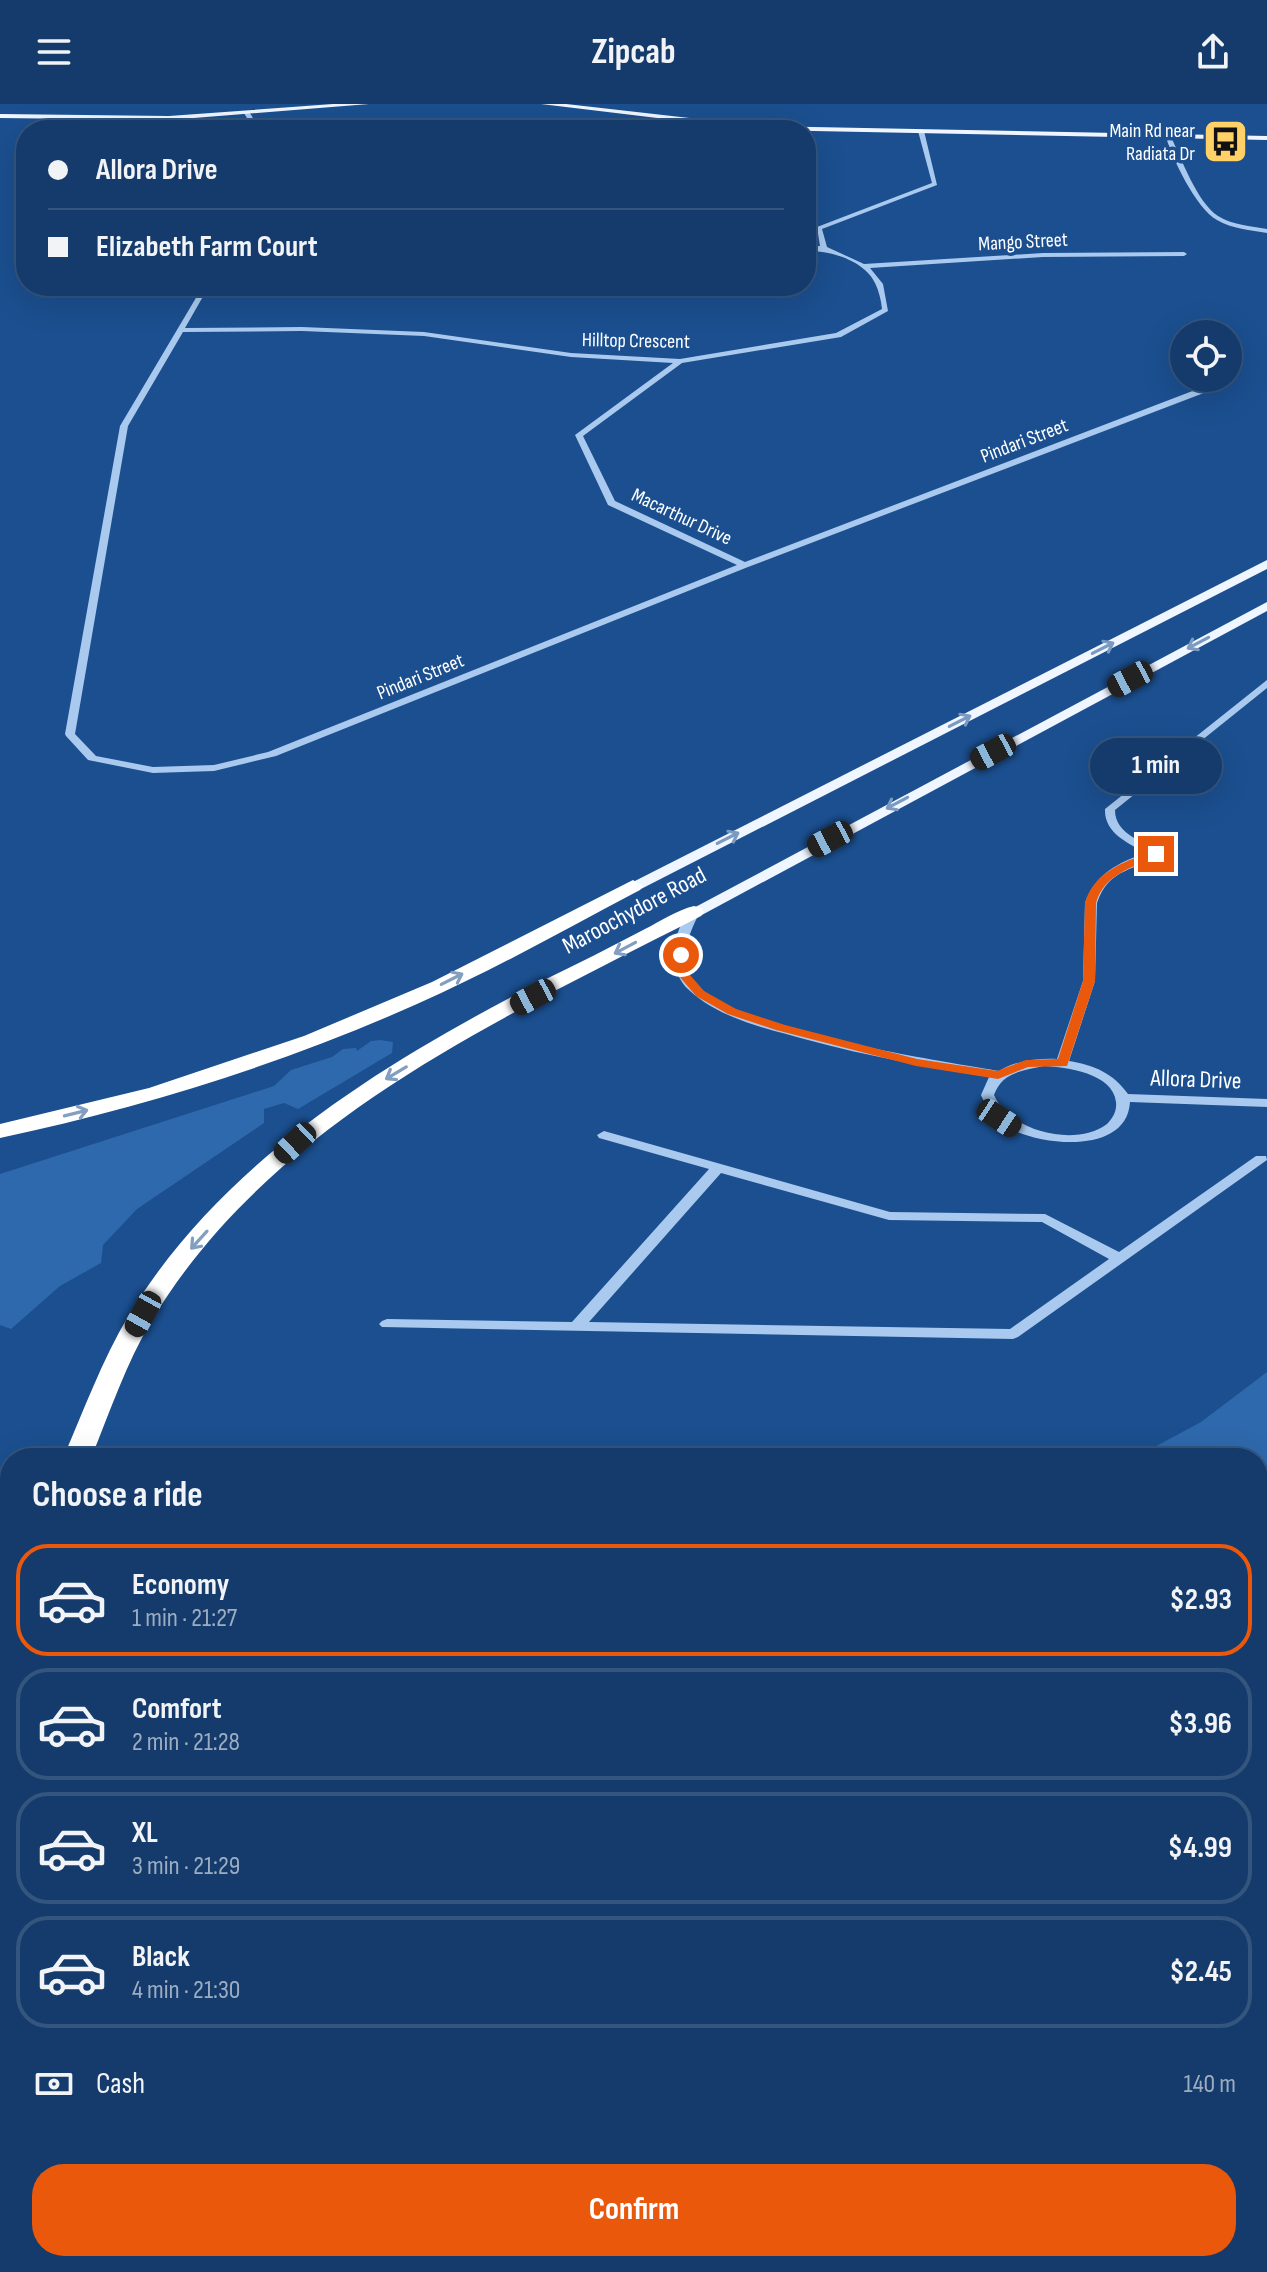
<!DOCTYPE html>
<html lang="en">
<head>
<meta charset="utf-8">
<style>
	body { margin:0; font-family:"Sofia Sans Condensed",sans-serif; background:#1d4271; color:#f1f3f6; height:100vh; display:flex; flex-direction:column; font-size:30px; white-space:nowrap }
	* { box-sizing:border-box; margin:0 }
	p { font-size:26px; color:#9dadc1 }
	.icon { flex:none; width:44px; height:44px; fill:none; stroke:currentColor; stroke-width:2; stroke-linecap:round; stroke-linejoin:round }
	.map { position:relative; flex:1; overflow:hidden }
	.drawer { position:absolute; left:0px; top:1344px; width:1268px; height:824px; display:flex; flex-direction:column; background:#143b6b; border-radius:32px 32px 0 0; box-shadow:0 8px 32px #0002,0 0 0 2px #33557e }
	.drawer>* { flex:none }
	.banner { position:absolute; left:16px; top:16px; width:800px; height:176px; border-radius:32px; box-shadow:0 8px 32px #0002,0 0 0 2px #33557e; display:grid; align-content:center; height:176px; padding:0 32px; background:#143b6b }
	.fabs { position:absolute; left:1170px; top:216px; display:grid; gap:16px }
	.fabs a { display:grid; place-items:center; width:72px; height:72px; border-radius:50%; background:#143b6b; box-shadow:0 8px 32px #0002,0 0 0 2px #33557e; font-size:40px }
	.end { position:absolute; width:36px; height:36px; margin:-18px; border:10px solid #ea580c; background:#fff; box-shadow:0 0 0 4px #fff }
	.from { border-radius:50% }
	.bubble { position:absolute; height:56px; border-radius:28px; background:#143b6b; box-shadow:0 8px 32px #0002,0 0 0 2px #33557e; font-size:26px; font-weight:700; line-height:56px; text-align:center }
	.car { position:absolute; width:24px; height:48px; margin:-24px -12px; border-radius:10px; box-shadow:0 0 6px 2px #0007; background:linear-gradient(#222 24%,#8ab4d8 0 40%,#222 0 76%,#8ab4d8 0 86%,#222 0) }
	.banner b { display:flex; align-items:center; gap:28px; height:76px; font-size:30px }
	.banner b+b { border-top:2px solid #33557e }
	.banner i { width:20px; height:20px; background:#f1f3f6 }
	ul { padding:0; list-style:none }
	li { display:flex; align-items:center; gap:24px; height:112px; margin:0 16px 12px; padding:0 16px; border:4px solid #33557e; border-radius:32px }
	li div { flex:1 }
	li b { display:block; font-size:30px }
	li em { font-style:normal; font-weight:700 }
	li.selected { border-color:#ea580c }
	li>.icon { width:72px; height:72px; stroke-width:1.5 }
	h2 { padding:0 32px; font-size:36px; line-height:96px }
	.pay { display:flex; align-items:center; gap:20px; height:88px; padding:0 32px; font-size:30px }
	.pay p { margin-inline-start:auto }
	.cta { display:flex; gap:16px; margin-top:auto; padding:16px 32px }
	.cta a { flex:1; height:92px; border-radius:32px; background:#ea580c; color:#fff; font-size:32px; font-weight:700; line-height:92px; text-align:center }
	header { display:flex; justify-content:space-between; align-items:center; height:104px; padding:0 32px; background:#143b6b; font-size:36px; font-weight:700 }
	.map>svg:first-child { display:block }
</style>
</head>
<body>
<header><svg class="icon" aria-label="menu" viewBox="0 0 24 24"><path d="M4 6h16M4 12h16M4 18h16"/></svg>Zipcab<svg class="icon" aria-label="share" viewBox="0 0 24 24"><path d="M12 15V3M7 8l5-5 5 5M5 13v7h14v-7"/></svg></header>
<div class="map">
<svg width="1267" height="2168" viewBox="0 0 1267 2168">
	<rect width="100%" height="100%" fill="#1b4f8f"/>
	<g fill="#2e69ad">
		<path d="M381,936l12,2 -1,11 -94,56 -14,-6 -20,6v14l-127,86 -34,36 -2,18 -41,23 -49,43 -11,-4v-151l274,-88 17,-16 41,-13 11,-8 13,-1 1,3 14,-10z"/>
		<path d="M1267,1268v102l-9,9v-25h-124l67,-36z"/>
		<path d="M10,1694v454l-10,-8v-417z"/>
		<path d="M22,2158h810l-3,10h-795z"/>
	</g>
	<path fill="#3c6290" stroke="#9cc4f0" stroke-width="2" d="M1267,1370v798h-438l3,-10h426v-779z"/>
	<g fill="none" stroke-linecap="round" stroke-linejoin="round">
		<g fill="#a9c9ee" fill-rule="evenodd">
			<path d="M247,7l3,2 10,17h-6l-10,-17z"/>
			<path d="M921,25l3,2 13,54 -115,44 5,18 37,17 179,-11 141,-1 3,2 -3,2 -141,1 -173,11 13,16 5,27 -47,26 -159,26 -99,73 32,65 130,61 458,-175 14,-9h9l-1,2 -16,11 -461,176 -472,189 -62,15 -61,2 -65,-13 -22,-24 -1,-2 55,-308 83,-140h6l-24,42 117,-1 122,5 147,21 109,6 156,-26 46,-24c-1,-9 -3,-18 -7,-26 -11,-23 -46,-33 -69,-32v-4l14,-1 -3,-19 115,-44 -14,-52zM302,227l122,5 147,21 102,6 -98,72 33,70 129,60 -469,187 -54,13 -61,2 -57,-11 -21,-22 53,-308 55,-94z"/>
			<path d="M1165,30l5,1c12,24 26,66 48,81 14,9 33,10 49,13v4c-16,-3 -35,-4 -50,-13 -21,-11 -46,-64 -52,-86z"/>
			<path d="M1267,576v8l-152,122c0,26 31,31 47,44 -26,17 -53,13 -65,49l-2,78 -26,80c25,4 44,12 59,33l139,5v8l-137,-5c-3,55 -96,44 -128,22 -11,-8 -16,-17 -21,-29l8,-18c-61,-10 -122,-21 -181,-37 -40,-11 -88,-21 -119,-50 -13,-11 -16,-29 -14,-45 2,-12 8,-31 19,-37l6,4c-11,20 -22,49 -6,70 39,48 240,78 305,89 15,-10 40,-13 58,-12l26,-78 2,-78c10,-29 34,-41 61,-50 -18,-10 -42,-20 -41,-44zM1044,962c22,1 69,7 72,36 1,9 -3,16 -9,22 -32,24 -98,7 -113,-29 8,-23 28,-24 50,-29z"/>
			<path d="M604,1027l286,81 155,2 74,38 137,-96h10l1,4 -249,177 -5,2 -631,-12 -3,-3 3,-3 5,-2 185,3 137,-153 -110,-31 -2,-3zM721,1069l168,47 153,2 67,37 -99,70 -421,-7z"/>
		</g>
		<g fill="#f0f6ff" fill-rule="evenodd">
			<path d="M333,0h36l-200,16 -169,-2v-4l169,2z"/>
			<path d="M541,0h25l194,22 507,10v4l-510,-10z"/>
			<path d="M1267,456v9l-628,321 -6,1 -8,-5z"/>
			<path d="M1267,498v9l-567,305h-12l-2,-4z"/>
		</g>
		<g fill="#fff" fill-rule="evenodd">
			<path d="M633,776l10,6 -3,4c-74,39 -146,80 -223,114 -134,60 -273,103 -417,134v-14l149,-36 155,-52 128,-54z"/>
			<path d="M694,802l7,2 3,4 -3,4c-199,103 -428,203 -549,404 -26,43 -42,92 -61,138h-28c21,-48 39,-98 66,-143 94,-155 256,-253 413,-334 35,-17 69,-34 103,-52 16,-8 32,-19 49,-23z"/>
			<path d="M10,1470v33l-10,3v-33z"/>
		</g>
	</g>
	<defs><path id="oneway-shaft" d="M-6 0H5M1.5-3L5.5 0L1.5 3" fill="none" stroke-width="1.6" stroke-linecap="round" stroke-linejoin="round" transform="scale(2)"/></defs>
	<g stroke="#7b9ac1">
		<use href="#oneway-shaft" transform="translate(1198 539) rotate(152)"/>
		<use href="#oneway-shaft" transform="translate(1103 544) rotate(-27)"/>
		<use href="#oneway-shaft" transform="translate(960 617) rotate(-27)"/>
		<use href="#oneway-shaft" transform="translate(897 699) rotate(152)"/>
		<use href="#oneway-shaft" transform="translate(728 734) rotate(-27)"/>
	</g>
	<g stroke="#829ec1">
		<use href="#oneway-shaft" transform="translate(625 844) rotate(152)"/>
		<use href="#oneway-shaft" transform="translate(452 875) rotate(-27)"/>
		<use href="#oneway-shaft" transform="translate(396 969) rotate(149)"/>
		<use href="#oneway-shaft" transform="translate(76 1009) rotate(-14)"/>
		<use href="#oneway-shaft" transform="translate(199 1136) rotate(132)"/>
	</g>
	<path fill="#ea580c" d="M1156,747l4,1v5c-26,9 -56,17 -64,46l-1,78 -28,85 -39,1 -30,12 -82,-13 -140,-36 -48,-16 -32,-18 -17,-20 -4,-21 6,-4 5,4 4,20 14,16 32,18 49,16 132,34 80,12 29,-11 32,-1 25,-78 2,-78c9,-32 42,-43 71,-52z"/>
	<defs>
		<symbol id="bus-square" viewBox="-11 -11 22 22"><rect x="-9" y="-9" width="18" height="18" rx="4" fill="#ffd166" stroke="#1b4f8f"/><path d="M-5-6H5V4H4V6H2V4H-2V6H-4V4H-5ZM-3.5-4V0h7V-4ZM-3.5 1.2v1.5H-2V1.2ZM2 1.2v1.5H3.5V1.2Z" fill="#111"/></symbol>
	</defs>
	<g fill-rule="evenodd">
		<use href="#bus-square" x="1200" y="12" width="51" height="51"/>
	</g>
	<g text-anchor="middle" stroke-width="7" stroke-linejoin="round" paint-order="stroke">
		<g font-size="20" fill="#fff" stroke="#1b4f8f" text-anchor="end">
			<text x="1195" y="33">Main Rd near<tspan x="1195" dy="23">Radiata Dr</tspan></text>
		</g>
		<g font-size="20" fill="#fff" stroke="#1b4f8f">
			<text transform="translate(1023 137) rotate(-3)" y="7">Mango Street</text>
			<text transform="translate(636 236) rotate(1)" y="7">Hilltop Crescent</text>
			<text transform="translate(1024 336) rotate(-21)" y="7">Pindari Street</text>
			<text transform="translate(682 412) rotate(25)" y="7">Macarthur Drive</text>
			<text transform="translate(420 572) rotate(-22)" y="7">Pindari Street</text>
		</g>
		<g font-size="24" fill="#fff" stroke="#1b4f8f">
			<text transform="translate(634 806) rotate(-28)" y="8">Maroochydore Road</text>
			<text transform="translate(1196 975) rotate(2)" y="8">Allora Drive</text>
		</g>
	</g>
</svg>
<div class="fabs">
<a><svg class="icon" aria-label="locate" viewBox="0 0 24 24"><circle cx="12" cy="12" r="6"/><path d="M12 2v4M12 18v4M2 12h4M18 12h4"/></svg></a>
</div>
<i class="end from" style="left:681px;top:851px"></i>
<i class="end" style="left:1156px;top:750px"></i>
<div class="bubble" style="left:1090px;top:634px;width:132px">1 min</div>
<i class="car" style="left:1130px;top:575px;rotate:242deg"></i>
<i class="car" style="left:993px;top:648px;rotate:242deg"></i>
<i class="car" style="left:830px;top:735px;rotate:242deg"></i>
<i class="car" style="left:533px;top:893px;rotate:242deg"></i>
<i class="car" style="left:999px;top:1014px;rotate:123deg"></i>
<i class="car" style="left:295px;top:1039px;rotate:227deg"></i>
<i class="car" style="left:143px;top:1210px;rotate:209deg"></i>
<div class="banner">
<b><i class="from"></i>Allora Drive</b>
<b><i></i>Elizabeth Farm Court</b>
</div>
<section class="drawer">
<h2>Choose a ride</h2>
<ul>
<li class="selected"><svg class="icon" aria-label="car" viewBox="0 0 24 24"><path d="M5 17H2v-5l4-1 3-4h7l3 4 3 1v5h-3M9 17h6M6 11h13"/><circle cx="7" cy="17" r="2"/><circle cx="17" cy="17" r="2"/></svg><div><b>Economy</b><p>1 min · 21:27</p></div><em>$2.93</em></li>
<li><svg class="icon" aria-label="car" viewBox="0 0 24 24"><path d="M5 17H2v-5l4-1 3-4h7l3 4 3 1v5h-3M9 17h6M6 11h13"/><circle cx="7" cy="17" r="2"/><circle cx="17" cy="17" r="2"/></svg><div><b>Comfort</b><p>2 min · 21:28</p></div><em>$3.96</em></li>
<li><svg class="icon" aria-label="car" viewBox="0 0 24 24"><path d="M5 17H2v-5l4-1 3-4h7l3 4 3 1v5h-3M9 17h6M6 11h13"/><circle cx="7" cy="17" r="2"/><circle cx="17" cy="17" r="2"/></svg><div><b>XL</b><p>3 min · 21:29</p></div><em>$4.99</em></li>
<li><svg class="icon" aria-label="car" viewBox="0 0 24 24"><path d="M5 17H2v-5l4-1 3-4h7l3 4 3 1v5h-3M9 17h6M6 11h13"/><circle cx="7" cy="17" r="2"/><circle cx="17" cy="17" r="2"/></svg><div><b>Black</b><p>4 min · 21:30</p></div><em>$2.45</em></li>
</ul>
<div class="pay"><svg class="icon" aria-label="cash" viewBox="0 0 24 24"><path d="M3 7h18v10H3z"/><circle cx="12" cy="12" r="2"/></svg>Cash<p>140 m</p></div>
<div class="cta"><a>Confirm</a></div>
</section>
</div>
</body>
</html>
